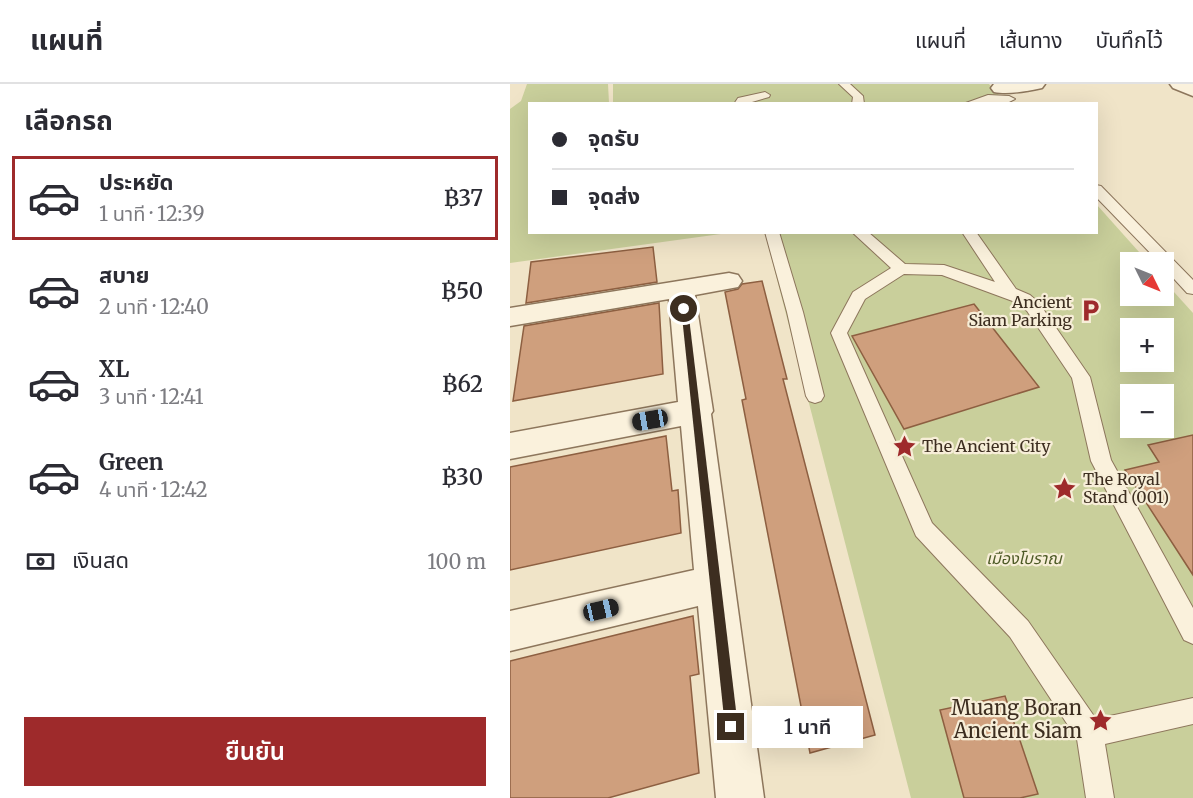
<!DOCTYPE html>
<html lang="th">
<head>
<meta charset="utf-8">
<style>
	body { margin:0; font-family:Merriweather,"Noto Sans Thai",serif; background:#f7f7f7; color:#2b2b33; height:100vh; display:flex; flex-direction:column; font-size:22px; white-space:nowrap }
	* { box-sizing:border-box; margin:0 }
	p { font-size:20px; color:#7c7c81 }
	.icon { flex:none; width:33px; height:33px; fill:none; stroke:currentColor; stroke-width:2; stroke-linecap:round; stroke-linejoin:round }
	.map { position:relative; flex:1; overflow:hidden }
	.sheet { display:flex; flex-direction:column; background:#fff; width:510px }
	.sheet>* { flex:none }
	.guide { position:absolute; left:18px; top:18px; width:570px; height:132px; border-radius:0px; box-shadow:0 6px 24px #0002; display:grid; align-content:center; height:132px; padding:0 24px; background:#fff }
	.needle { width:39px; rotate:133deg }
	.buttons { position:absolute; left:610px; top:168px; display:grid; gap:12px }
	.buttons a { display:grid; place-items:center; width:54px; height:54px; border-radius:0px; background:#fff; box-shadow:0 6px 24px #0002; font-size:30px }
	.end { position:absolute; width:27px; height:27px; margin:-14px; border:8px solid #3d2e20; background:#fff; box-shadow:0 0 0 3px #fff }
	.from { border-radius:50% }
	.bubble { position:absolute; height:42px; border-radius:0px; background:#fff; box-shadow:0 6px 24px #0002; font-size:20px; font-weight:600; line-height:42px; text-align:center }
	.car { position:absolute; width:18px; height:36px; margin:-18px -9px; border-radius:8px; box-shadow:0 0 4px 2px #0007; background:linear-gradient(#222 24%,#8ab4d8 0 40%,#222 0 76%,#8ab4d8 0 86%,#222 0) }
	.guide b { display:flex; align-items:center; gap:21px; height:57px; font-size:22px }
	.guide b+b { border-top:2px solid #e1e1e2 }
	.guide i { width:15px; height:15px; background:#2b2b33 }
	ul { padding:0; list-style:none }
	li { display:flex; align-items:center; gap:18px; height:84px; margin:0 12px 9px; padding:0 12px; border:3px solid transparent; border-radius:0px }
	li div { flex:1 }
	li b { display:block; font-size:22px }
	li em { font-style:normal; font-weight:600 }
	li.on { border-color:#9e2a2b }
	li>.icon { width:54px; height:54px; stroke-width:1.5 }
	h2 { padding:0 24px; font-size:27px; line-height:72px }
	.pay { display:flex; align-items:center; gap:15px; height:66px; padding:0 24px; font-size:22px }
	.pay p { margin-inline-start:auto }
	.action { display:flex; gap:12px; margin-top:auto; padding:12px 24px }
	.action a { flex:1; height:69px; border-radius:0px; background:#9e2a2b; color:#fff; font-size:24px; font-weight:600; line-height:69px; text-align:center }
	header { display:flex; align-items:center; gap:36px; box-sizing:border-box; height:84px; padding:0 30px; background:#fff; border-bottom:2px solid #e1e1e2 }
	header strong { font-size:28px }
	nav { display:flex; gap:33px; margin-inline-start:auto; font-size:21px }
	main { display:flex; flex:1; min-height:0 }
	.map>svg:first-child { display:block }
</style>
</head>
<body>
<header>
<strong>แผนที่</strong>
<nav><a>แผนที่</a><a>เส้นทาง</a><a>บันทึกไว้</a></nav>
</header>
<main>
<section class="sheet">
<h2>เลือกรถ</h2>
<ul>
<li class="on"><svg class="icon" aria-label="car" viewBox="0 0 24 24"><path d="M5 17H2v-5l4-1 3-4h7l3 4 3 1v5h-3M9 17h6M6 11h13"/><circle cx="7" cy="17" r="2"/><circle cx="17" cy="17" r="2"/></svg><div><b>ประหยัด</b><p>1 นาที · 12:39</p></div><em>฿37</em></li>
<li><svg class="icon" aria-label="car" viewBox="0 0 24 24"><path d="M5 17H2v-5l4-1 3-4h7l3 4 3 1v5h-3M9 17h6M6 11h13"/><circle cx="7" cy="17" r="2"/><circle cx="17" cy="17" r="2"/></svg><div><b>สบาย</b><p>2 นาที · 12:40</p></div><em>฿50</em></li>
<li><svg class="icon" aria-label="car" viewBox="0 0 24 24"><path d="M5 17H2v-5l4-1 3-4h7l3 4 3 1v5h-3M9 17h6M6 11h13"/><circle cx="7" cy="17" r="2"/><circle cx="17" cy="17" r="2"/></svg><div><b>XL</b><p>3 นาที · 12:41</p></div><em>฿62</em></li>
<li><svg class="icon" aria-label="car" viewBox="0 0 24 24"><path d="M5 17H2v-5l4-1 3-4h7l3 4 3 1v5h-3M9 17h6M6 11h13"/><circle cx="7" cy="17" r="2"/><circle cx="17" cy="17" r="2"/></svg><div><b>Green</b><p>4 นาที · 12:42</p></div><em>฿30</em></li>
</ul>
<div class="pay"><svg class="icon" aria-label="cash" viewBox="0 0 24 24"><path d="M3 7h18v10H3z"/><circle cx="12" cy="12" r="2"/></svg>เงินสด<p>100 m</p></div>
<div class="action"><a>ยืนยัน</a></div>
</section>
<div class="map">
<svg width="683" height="714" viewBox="0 0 683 714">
	<rect width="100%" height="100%" fill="#f0e4c8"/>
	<g fill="#c9cf9b" fill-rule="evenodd">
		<path d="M17,0h81l1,19 -79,1v128l198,1 -218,30v-154l11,-8z"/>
		<path d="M103,0h376l17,19h-393z"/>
		<path d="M587,121l51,57h-17v34h33v-15l29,32v485h-282l-146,-565 331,-1zM621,244h33v34h-33zM621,310h33v34h-33z"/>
	</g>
	<g fill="#cf9f7d" stroke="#8d5f41" stroke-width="1.5">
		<path d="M143,163l4,35 -131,21 5,-41z"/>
		<path d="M252,197l25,98h-4l92,356 -65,18 -68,-353 4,-1 -21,-107 13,-3 4,-5z"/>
		<path d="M149,219l4,71 -150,27 11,-75z"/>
		<path d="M464,220l65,83 -135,42 -52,-93z"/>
		<path d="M683,351v140l-68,-105 34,-8 -11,-17z"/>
		<path d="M156,352l6,55 6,-1 3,43 -171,37v-103z"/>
		<path d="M183,532l6,58 -9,2 9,97 -91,25h-98v-137z"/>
		<path d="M495,612l33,98 -18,4h-56l-24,-88z"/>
	</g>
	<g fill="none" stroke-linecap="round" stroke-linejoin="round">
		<defs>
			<g id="lane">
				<path d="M329,0h11l13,12 1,8h-12l1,-7z"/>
				<path d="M255,8l5,3 -1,2 -24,7h-11l4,-6z"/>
				<path d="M478,11l21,1 6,3 -6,3 -46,2z"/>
				<path d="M586,101l5,1 92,94v14l-6,-1 -23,-25v-6h-5l-63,-65z"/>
				<path d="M255,148h14l24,80 21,84 -3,5 -6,2 -6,-2 -3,-5 -19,-84z"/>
				<path d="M342,148h16l37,32 39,1 51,17 -33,-50h14l40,57 14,6 9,8 51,74 21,83 82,148v36l-9,-4 -93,-179 -19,-83 -45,-67 -9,-8 -76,-28 -38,-1 -39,25 -18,34 85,190 96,98 68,98 97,-21v26l-88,20 9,54h-28l-9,-59 -67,-102 -94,-101 -3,-7 -82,-196 22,-41 38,-24z"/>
			</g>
			<g id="street">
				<path d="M484,0h51l-3,4c-14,3 -34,7 -48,4l-3,-4z"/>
				<path d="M660,0h23v12l-20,-8z"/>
				<path d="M219,189l9,2 4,6 -4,6 -43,8 18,116 -2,3 53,384h-48l-18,-192 -188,45v-40l184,-41 -13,-144 -171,33v-26l168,-31 -9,-103 -159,27v-18z"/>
			</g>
		</defs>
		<use href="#lane" stroke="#8d765c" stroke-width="2"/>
		<use href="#street" stroke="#8d765c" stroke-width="3"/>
		<use href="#lane" fill="#faf1dc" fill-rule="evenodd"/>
		<use href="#street" fill="#faf1dc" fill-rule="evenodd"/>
	</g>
	<path fill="#3d2e20" d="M171,223l7,2 50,418 -2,4 -5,2 -4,-2 -2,-4z"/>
	<defs>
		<symbol id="parking-bare" viewBox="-9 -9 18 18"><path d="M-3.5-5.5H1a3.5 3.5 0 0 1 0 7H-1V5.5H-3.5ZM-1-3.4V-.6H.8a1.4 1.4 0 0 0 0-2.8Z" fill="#9e2a2b" stroke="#f7eed8" stroke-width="2.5" paint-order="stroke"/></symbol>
		<symbol id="sight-bare" viewBox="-9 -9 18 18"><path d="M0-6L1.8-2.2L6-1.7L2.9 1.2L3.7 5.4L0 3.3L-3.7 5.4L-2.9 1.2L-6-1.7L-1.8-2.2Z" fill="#9e2a2b" stroke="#f7eed8" stroke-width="2.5" paint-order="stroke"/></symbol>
	</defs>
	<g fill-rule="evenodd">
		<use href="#parking-bare" x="564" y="210" width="33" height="33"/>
		<use href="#sight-bare" x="378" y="346" width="33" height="33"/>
		<use href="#sight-bare" x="538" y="388" width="33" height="33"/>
		<use href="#sight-bare" x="574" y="620" width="33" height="33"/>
	</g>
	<g text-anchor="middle" stroke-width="4.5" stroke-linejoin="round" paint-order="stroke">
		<g font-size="16" fill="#3d2e20" stroke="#f7eed8" text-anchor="start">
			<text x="562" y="224" text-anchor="end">Ancient<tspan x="562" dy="18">Siam Parking</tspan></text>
			<text x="412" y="368">The Ancient City</text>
			<text x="573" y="401">The Royal<tspan x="573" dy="18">Stand (001)</tspan></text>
		</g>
		<g font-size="16" font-style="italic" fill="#4d5a26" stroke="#f7eed8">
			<text x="514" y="480">เมืองโบราณ</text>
		</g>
		<g font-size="20" fill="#3d2e20" stroke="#f7eed8" text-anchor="end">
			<text x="572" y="631">Muang Boran<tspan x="572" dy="23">Ancient Siam</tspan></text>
		</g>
	</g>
</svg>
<div class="buttons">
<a><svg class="needle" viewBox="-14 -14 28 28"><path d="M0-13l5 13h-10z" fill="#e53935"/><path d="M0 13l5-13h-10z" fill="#7c7c81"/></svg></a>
<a>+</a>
<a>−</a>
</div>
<i class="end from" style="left:174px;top:225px"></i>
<i class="end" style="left:221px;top:643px"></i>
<div class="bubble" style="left:242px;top:622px;width:111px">1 นาที</div>
<i class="car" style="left:140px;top:336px;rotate:260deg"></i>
<i class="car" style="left:91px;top:526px;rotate:77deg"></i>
<div class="guide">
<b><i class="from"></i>จุดรับ</b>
<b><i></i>จุดส่ง</b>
</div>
</div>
</main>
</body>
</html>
